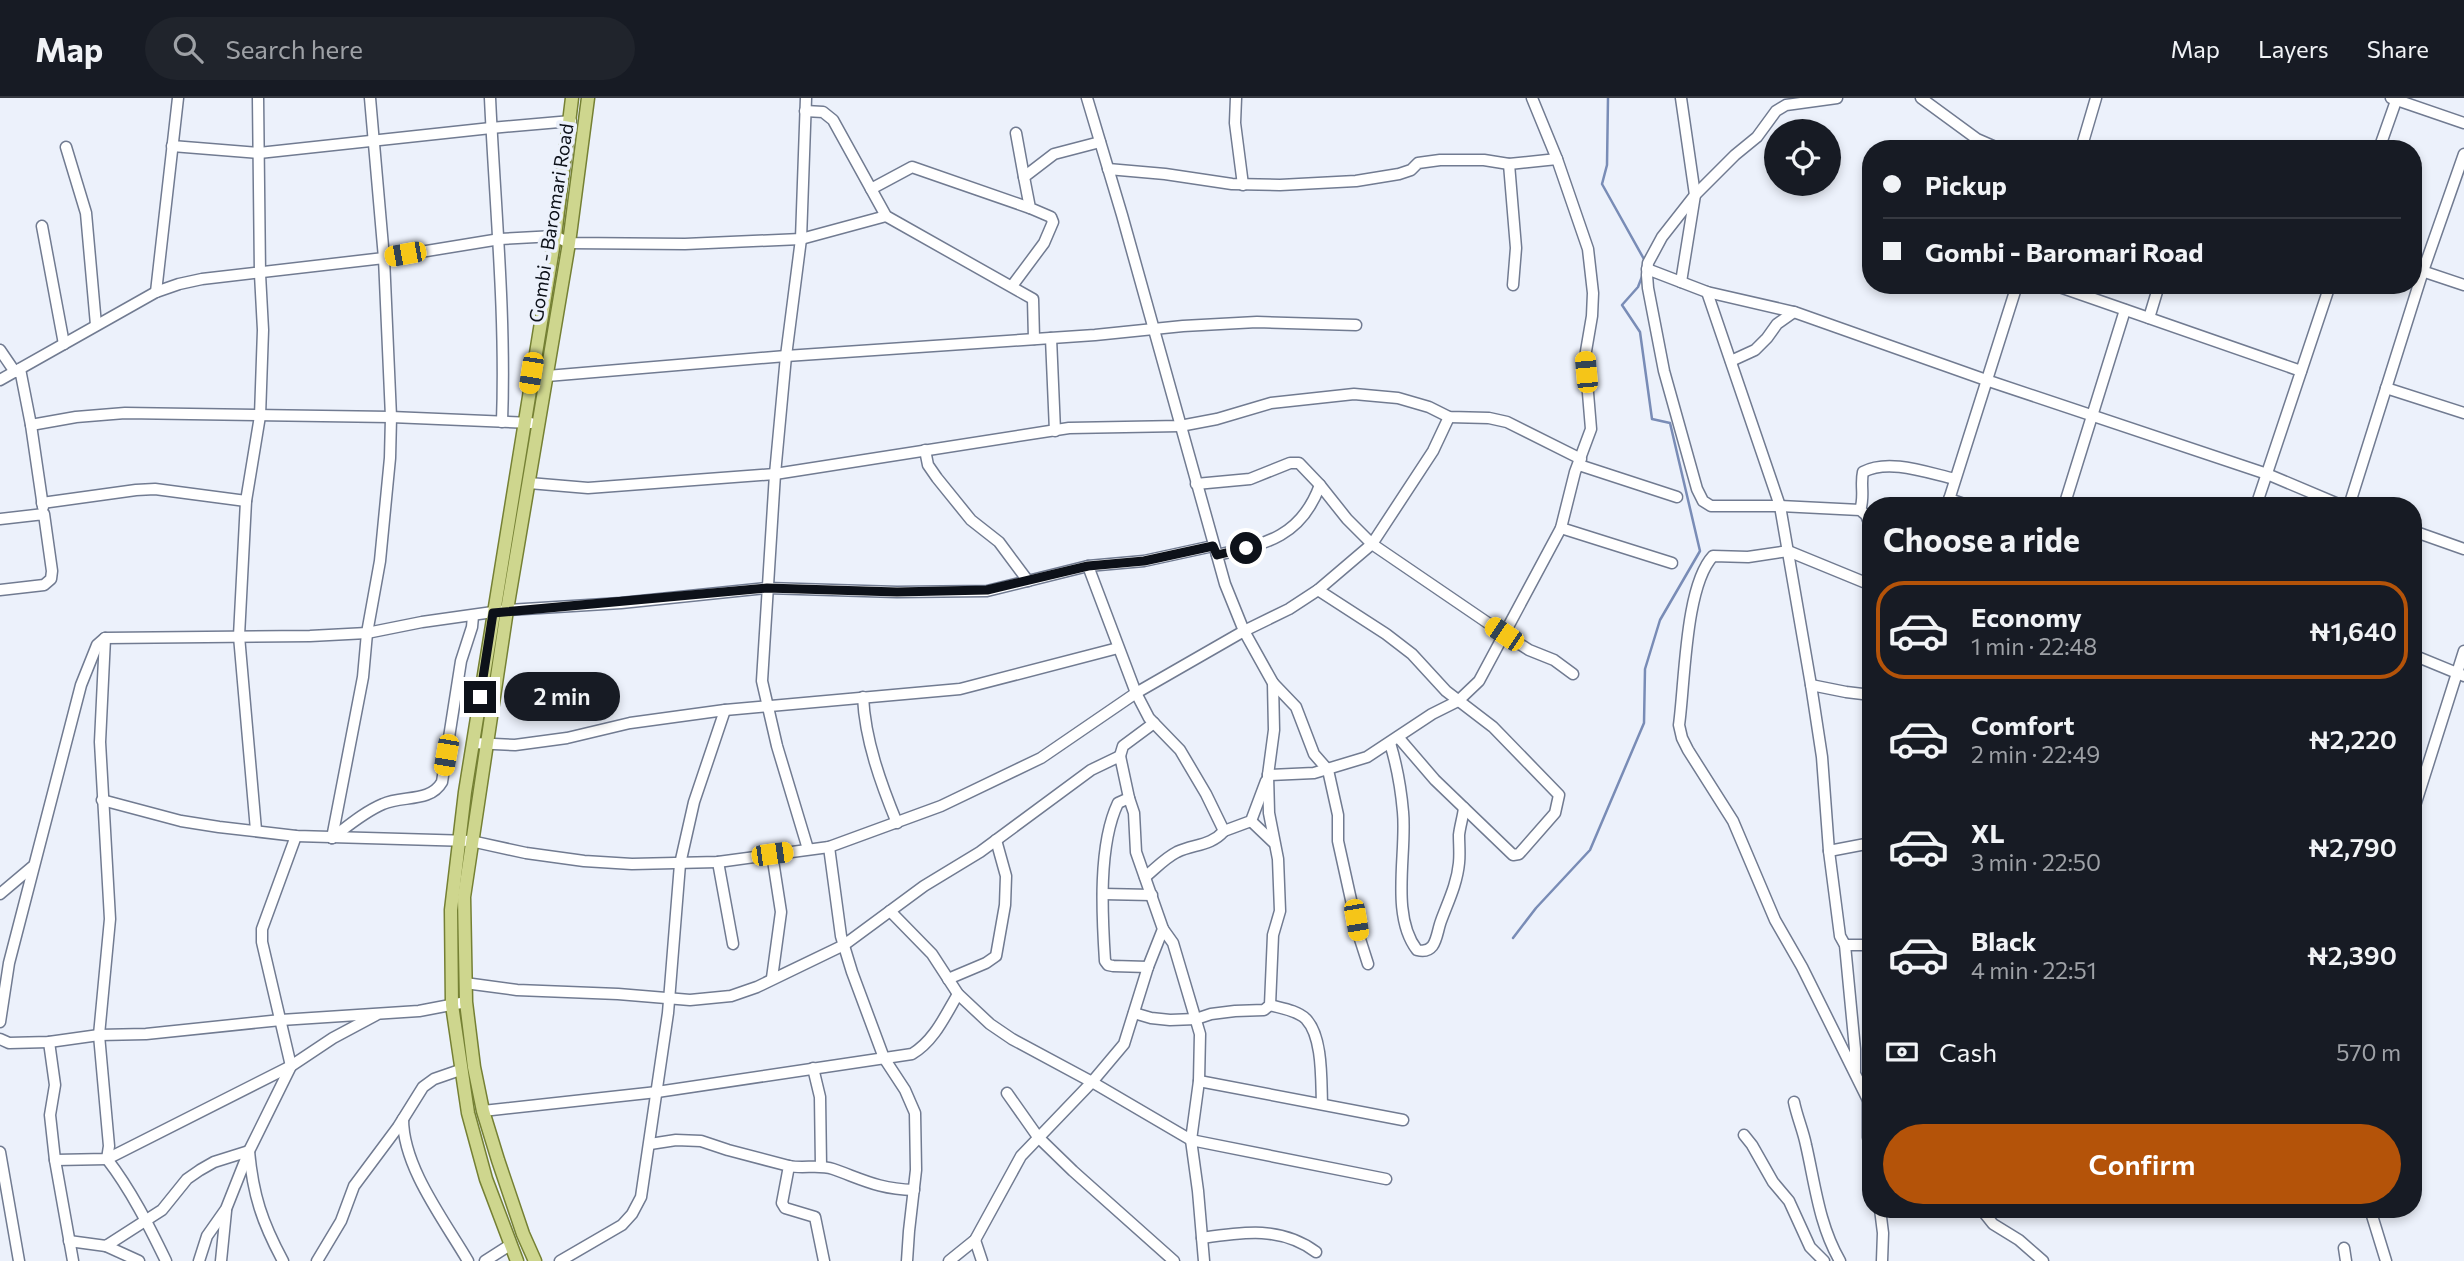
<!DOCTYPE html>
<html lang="en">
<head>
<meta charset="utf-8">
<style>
	body { margin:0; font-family:Commissioner,sans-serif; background:#20242c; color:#f1f3f6; height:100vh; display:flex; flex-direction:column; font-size:26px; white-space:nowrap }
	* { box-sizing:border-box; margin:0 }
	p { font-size:23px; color:#9ea1a6 }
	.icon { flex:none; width:38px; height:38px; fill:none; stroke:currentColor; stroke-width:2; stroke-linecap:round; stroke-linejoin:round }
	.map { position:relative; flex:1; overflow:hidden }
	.details { position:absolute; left:1862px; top:399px; width:560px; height:721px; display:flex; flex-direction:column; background:#171b24; border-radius:28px; box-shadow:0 4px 10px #0003 }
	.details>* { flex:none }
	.hud { position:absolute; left:1862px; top:42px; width:560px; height:154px; border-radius:28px; box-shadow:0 4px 10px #0003; display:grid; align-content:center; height:154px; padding:0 21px; background:#171b24 }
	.buttons { position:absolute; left:1764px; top:21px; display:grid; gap:14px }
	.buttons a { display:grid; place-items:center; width:77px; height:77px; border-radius:50%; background:#171b24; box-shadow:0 4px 10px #0003; font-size:35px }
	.end { position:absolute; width:32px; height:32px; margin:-16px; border:9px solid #0d1119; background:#fff; box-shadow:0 0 0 4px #fff }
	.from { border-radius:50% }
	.bubble { position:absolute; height:49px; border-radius:24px; background:#171b24; box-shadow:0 4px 10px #0003; font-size:23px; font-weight:600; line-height:49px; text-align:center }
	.car { position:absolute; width:21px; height:42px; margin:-21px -10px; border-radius:9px; box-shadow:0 0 5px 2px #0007; background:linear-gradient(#f5c518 24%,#345 0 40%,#f5c518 0 76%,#345 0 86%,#f5c518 0) }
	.hud b { display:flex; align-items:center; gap:24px; height:66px; font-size:26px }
	.hud b+b { border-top:2px solid #363941 }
	.hud i { width:18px; height:18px; background:#f1f3f6 }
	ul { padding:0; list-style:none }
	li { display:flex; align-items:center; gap:21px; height:98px; margin:0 14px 10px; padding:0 7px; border:4px solid transparent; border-radius:28px }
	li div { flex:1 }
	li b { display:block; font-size:26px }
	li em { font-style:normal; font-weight:600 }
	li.selected { border-color:#b45309 }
	li>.icon { width:63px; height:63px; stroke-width:1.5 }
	h2 { padding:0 21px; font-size:32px; line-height:84px }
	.pay { display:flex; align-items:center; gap:18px; height:77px; padding:0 21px; font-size:26px }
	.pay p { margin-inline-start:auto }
	.action { display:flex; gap:14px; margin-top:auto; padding:14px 21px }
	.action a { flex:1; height:80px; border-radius:42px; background:#b45309; color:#fff; font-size:28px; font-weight:600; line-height:80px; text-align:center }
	header { display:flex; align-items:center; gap:42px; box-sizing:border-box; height:98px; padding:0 35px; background:#171b24; border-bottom:2px solid #363941 }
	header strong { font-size:33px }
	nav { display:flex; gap:38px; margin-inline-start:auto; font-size:24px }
	.search { width:490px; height:63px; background:#20242c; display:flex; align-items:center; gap:18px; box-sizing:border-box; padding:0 24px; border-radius:38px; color:#9ea1a6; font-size:26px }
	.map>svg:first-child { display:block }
</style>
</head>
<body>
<header>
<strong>Map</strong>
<div class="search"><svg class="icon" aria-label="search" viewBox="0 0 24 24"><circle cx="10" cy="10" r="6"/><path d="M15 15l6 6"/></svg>Search here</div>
<nav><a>Map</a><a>Layers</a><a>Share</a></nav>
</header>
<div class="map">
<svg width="2464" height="1163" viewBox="0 0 2464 1163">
	<rect width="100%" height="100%" fill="#ecf1fb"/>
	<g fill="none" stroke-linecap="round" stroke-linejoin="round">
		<g stroke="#798cb6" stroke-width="2.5">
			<path d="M1608,0l-1,67 -5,19 43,77"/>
			<path d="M1513,840l23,-30 54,-58 54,-127 1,-54 15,-49 40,-69 -30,-128 -18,-4 -12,-87 -18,-27 16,-18 5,-13"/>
		</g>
		<defs>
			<g id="minor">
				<path d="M490,0c5,108 16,216 12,324"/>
				<path d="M806,0l-5,141 -15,117 -11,118 -13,207 15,65 31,103"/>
				<path d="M1236,0l-1,25 8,62"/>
				<path d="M1681,0l14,97 -14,87"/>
				<path d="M1837,0l-51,7 -10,6 -19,26 -22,18 -40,40 -33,42 -14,26 -1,12 1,13 16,83 33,118 6,12 8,5h69l80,4 6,5 5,13"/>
				<path d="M1921,0l56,41 23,10"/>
				<path d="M2391,0l73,25"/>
				<path d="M805,13l18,1 10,8 53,96 147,83 1,40"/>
				<path d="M1016,35l8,44"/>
				<path d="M172,48l87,7 232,-25 80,-7"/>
				<path d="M66,49l20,66 10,112"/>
				<path d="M2081,51l15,-51"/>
				<path d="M2379,51l18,-51"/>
				<path d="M1509,66l7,84 -3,37"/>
				<path d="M1108,71l57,5 67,10 48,1 76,-4 43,-7 12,-4 7,-7 22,-3h44l25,4 48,-5"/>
				<path d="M871,91l41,-22 118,41"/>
				<path d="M42,128l22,118"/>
				<path d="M2413,170l51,17"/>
				<path d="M1647,171l60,23 87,20"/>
				<path d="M2054,187l247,86"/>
				<path d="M1012,188l32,-43 9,-21 -2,-5 -21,-9 -6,-31 30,-23 46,-12"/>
				<path d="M156,194l22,-194"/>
				<path d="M1707,194l73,214 31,179 11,72 7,94 11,85 5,9 10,104v22"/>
				<path d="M2149,220l10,-33"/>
				<path d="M1051,240l4,93"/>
				<path d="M0,252l15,22"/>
				<path d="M1731,263l24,-11 12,-12 10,-14 17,-12 192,68 281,94 76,32"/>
				<path d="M20,271l11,56 12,82"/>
				<path d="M547,278l239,-20 309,-21 88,-9 74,-4 99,3"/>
				<path d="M0,282l156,-88 23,-8 23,-5 182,-21 116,-19 55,-3 14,7 116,1 116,-5 85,-23"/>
				<path d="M2386,290l78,25"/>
				<path d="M31,327l45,-8 49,-4 266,4 140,6"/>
				<path d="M925,352l3,15 9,13 34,42 28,22 29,39"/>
				<path d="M1579,367l98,32"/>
				<path d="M529,385l59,5 187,-14 294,-46 111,-2 37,-7 54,-16 83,-9 44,4 31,9 20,10 40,1 18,4 74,37"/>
				<path d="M1196,386l54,-5 40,-16h9l21,22"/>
				<path d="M1949,401l21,7"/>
				<path d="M42,405l94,-13 19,-1 91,12"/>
				<path d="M1947,408l70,-221"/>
				<path d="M2064,408l61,-196"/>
				<path d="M2256,408l74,-221"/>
				<path d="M2349,408l74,-235 41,-117"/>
				<path d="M1860,412c5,-13 0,-25 3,-38 26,-14 65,1 92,7"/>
				<path d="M0,421l44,-5 8,57 -1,8 -7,6 -44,5"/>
				<path d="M1561,430l111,35"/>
				<path d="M2413,433l51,18"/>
				<path d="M1217,457c49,-11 84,-18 103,-70l27,34 25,25 132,90 25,16 25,10 19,14"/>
				<path d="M1088,468l48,127 13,25 31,32 26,44 18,37 27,-10 15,-40"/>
				<path d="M1871,487l-83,-34 -40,6 -35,-1c-28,30 -28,126 -34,169l3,13 6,12 45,71 42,99 27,47 69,139"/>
				<path d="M1318,492l68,44 26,20 34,37 47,36 66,68 -4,18 -36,41 -6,1 -78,-75 -37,-43"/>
				<path d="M105,540l-5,104 10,177 -11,116 10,111 -2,13c24,31 42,67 59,102"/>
				<path d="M2413,557l51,21"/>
				<path d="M1273,585l23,24 18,47 14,16 10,45v26l21,95 9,28"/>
				<path d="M1811,587l35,7 25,3"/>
				<path d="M863,599c2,43 18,87 34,126"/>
				<path d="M473,645l42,2 52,-7 63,-15 95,-13 235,-21 158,-41"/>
				<path d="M1390,645c7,23 11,46 13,69 4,41 -13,103 14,138 20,5 19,-16 24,-29 7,-19 16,-37 18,-58 1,-9 0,-19 0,-28 1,-9 4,-18 5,-27"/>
				<path d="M1120,658l3,-10 31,-23"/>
				<path d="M1268,677l46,-2 53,-16 65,-43 26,-13 21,-20 82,-153 14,-56 16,-43 -6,-72 7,-41 1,-23 -5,-44 -31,-90 -25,-61"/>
				<path d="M102,702l79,21 38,6 77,9 175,5 55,12 58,8 48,3 86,-2 111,-15 112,-41 100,-48 95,-65 108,-62 -19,-47 -103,-369 -35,-117"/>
				<path d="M2413,714l51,-161"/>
				<path d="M1251,723l22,21"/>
				<path d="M256,732l-17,-194 7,-135 14,-85 3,-86 -3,-56 -2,-176"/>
				<path d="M332,740l31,-161 4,-44 13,-72 10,-103 1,-41 -7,-159 -14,-160"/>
				<path d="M332,740c16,-12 32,-26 51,-34 19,-9 47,-1 59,-22l19,-121 11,-34 1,-11"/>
				<path d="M829,749l12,89 11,36 32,86 21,32 10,23 1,57 -7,61 -2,30"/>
				<path d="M1829,753l42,-8"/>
				<path d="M772,756l9,58 -9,66"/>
				<path d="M718,764l15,82"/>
				<path d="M1145,779c10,-8 20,-19 32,-25 17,-8 34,-6 47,-21"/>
				<path d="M0,796l32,-27"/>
				<path d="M1103,796l49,1"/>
				<path d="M890,813l42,43 26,40 32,30 22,15 80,43 99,58 195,39"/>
				<path d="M1163,831l10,14 27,91 -1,47 -8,59 7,51 6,70"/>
				<path d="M1845,847h26"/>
				<path d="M948,881l38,-16 10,-7 9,-51 1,-29 -10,-36"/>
				<path d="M465,885l52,7 101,4 72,6 41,-4 26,-9 87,-42 80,-59 56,-34 111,-82 29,-14 9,42 -11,5c-20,42 -16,112 -13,158l3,4 5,1 35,1"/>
				<path d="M1270,907c10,3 27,5 36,14 17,18 15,61 16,85"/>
				<path d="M1134,915l17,5 19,2 26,-1 15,-5 24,-3 29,-1 6,-5 3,-70 7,-24 -2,-52 -9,-46 -1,-38 6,-45 -1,-47 -29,-52 45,-22 29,-19 54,-46 61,-93 16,-34"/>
				<path d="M0,924l9,-59 72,-278 16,-40 8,-7 205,-2 57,-3 55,-11 85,-12 114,-7 146,-15 130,4 90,-1 101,-25 56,-5 69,-15"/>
				<path d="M0,941l9,4 40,-1 50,-7 47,-1 135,-14 138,-9 47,-9"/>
				<path d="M49,944l6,43 -5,30 5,45 18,101"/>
				<path d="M813,970l7,29 1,69"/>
				<path d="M1199,983l204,39"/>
				<path d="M1007,995l31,44 35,34 101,90"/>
				<path d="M1794,1004c3,15 9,28 12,43 9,39 13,80 34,116"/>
				<path d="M1868,1004v35l3,18"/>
				<path d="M483,1013l174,-19 255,-38c22,-13 33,-38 46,-60"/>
				<path d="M403,1021c0,48 41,101 65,142"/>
				<path d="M1744,1037l8,10 21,37 16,19 21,46 14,14"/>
				<path d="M650,1046l26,-4 25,1 27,9 61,16 -7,37 3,5 30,9 9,44"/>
				<path d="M0,1054l19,109"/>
				<path d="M55,1062l52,-1 184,-93 42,-28 43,-23"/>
				<path d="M789,1068c15,3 30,-2 44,3 31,11 46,20 81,21"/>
				<path d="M1880,1111l3,24 -1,28"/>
				<path d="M1981,1111l12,15 26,16 24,21"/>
				<path d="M2370,1111l16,52"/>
				<path d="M1202,1140c41,-6 79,-12 114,14"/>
				<path d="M975,1142l7,21"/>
				<path d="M69,1143l37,5 56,-36 25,-31 13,-9 14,-8 35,-11c4,44 13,71 34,110"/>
				<path d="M106,1148l33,15"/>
				<path d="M2344,1150l2,13"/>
				<path d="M199,1163l8,-25 19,-27 23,-58 42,-85 -29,-124v-13l34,-93"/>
				<path d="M221,1163l5,-50"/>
				<path d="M317,1163l24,-40 13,-35 44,-59 25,-40 11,-8 26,-9"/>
				<path d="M485,1163l25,-16"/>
				<path d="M560,1163l62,-36 10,-11 9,-17 27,-184 12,-149 14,-62 31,-92"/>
				<path d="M949,1163l26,-21 46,-84 71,-74 32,-38 24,-77 15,-38 -27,-77 -2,-39 -5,-15"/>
			</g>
			<g id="major">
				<path d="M517,1163l-31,-82 -18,-66 -16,-108 -1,-95 14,-118 90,-556 17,-138"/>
				<path d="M535,1163l-12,-27 -25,-74 -15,-49 -9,-44 -8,-65 -2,-105 43,-287 62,-367 19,-145"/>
			</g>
		</defs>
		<use href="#minor" stroke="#717b91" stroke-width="13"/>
		<use href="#major" stroke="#758034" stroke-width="15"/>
		<use href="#minor" stroke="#fff" stroke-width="10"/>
		<use href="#major" stroke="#ced68e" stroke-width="12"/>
	</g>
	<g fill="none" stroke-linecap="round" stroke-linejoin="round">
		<path stroke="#0d1119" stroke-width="9" d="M480,599l13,-84 274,-25 130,4 90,-2 101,-24 56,-5 69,-15 4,9 29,-7"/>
	</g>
	<g text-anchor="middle" stroke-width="7" stroke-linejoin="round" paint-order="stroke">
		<g font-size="19" fill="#0d1119" stroke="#ecf1fb">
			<text transform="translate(551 125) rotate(-81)" y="7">Gombi - Baromari Road</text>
		</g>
	</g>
</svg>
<div class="buttons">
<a><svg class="icon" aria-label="locate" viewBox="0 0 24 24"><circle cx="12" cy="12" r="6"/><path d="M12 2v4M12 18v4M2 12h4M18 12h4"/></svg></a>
</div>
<i class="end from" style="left:1246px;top:450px"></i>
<i class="end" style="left:480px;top:599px"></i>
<div class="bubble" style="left:504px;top:574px;width:116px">2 min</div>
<i class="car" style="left:405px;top:156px;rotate:260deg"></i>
<i class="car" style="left:1586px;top:274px;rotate:355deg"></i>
<i class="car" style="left:531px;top:275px;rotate:189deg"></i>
<i class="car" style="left:1504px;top:536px;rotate:304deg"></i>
<i class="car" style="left:446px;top:657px;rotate:190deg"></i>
<i class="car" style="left:772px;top:756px;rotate:82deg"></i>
<i class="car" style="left:1356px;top:822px;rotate:170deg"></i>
<div class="hud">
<b><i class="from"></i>Pickup</b>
<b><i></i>Gombi - Baromari Road</b>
</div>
<section class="details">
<h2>Choose a ride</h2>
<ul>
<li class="selected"><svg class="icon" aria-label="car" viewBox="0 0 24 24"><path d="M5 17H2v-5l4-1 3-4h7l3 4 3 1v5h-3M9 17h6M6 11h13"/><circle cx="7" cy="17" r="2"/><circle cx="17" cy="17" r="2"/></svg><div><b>Economy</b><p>1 min · 22:48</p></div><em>₦1,640</em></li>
<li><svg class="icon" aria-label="car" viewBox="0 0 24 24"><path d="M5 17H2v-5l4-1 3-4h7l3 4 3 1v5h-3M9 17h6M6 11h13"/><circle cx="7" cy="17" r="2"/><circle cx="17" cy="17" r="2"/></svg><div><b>Comfort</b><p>2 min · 22:49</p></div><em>₦2,220</em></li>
<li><svg class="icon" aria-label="car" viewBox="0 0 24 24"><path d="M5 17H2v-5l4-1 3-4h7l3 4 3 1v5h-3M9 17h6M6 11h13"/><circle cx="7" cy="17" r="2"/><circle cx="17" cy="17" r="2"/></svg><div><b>XL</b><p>3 min · 22:50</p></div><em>₦2,790</em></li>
<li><svg class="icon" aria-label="car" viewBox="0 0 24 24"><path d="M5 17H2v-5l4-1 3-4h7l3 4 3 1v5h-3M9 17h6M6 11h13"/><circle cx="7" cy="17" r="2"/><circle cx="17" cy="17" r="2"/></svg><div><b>Black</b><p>4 min · 22:51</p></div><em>₦2,390</em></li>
</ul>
<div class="pay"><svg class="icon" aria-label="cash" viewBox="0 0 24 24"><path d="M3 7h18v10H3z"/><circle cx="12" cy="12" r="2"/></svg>Cash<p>570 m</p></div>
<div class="action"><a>Confirm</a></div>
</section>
</div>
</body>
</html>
